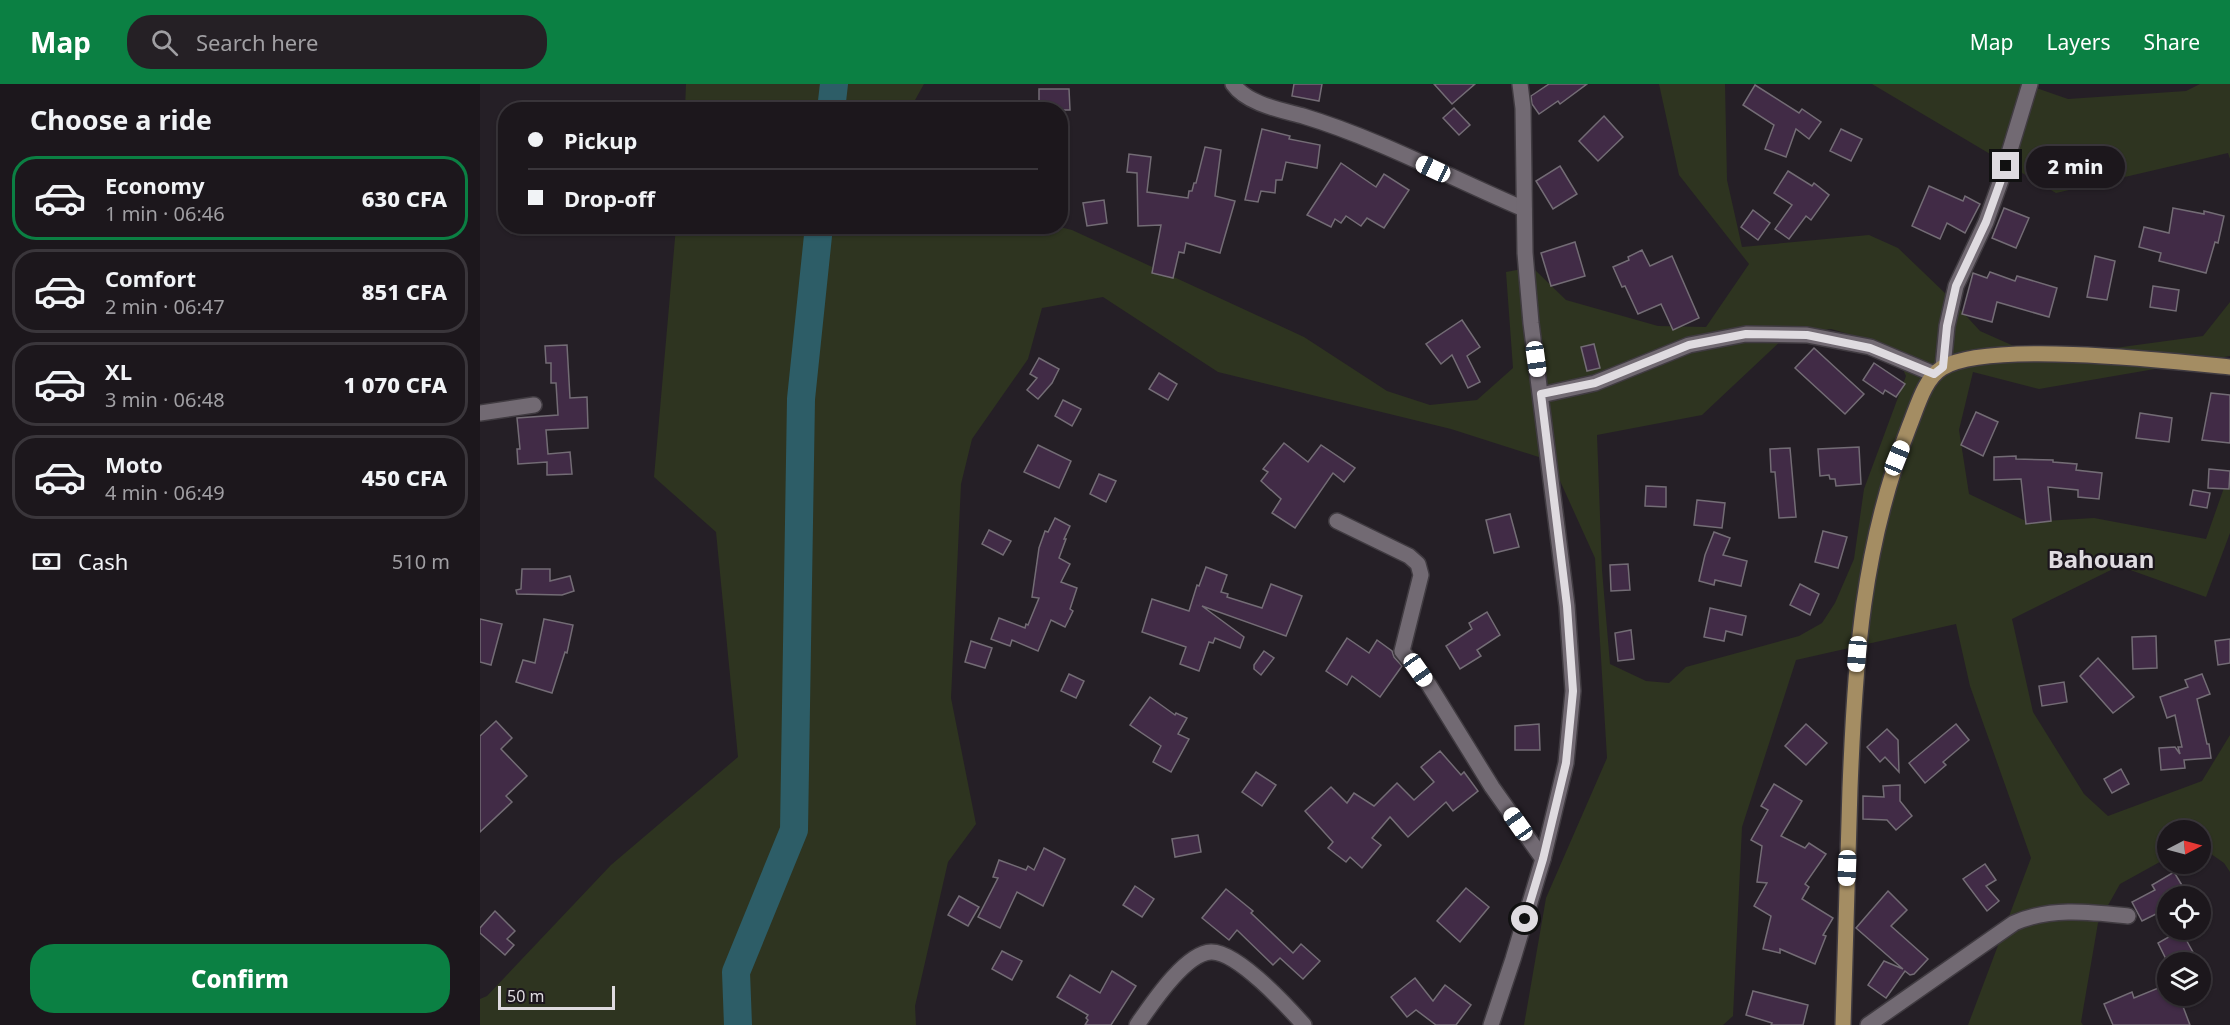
<!DOCTYPE html>
<html lang="en">
<head>
<meta charset="utf-8">
<style>
	body { margin:0; font-family:"Noto Sans",sans-serif; background:#252025; color:#f1f3f6; height:100vh; display:flex; flex-direction:column; font-size:22px; white-space:nowrap }
	* { box-sizing:border-box; margin:0 }
	p { font-size:20px; color:#a09fa3 }
	.icon { flex:none; width:33px; height:33px; fill:none; stroke:currentColor; stroke-width:2; stroke-linecap:round; stroke-linejoin:round }
	.map { position:relative; flex:1; overflow:hidden }
	.side { display:flex; flex-direction:column; background:#1c171c; width:480px }
	.side>* { flex:none }
	.top-card { position:absolute; left:18px; top:18px; width:570px; height:132px; border-radius:24px; box-shadow:0 2px 4px #0004,0 0 0 2px #3a363b; display:grid; align-content:center; height:132px; padding:0 30px; background:#1c171c }
	.needle { width:39px; rotate:84deg }
	.tools { position:absolute; left:1677px; top:736px; display:grid; gap:12px }
	.tools a { display:grid; place-items:center; width:54px; height:54px; border-radius:50%; background:#1c171c; box-shadow:0 2px 4px #0004,0 0 0 2px #3a363b; font-size:30px }
	.scale { position:absolute; left:18px; bottom:15px; width:117px; box-sizing:border-box; padding-left:6px; border:3px solid #dfdbe0; border-top:0; font-size:16px; line-height:21px; white-space:nowrap; color:#dfdbe0; -webkit-text-stroke:4px #1c161d; paint-order:stroke }
	.end { position:absolute; width:27px; height:27px; margin:-14px; border:8px solid #dfdbe0; background:#111; box-shadow:0 0 0 3px #111 }
	.from { border-radius:50% }
	.bubble { position:absolute; height:42px; border-radius:21px; background:#1c171c; box-shadow:0 2px 4px #0004,0 0 0 2px #3a363b; font-size:20px; font-weight:800; line-height:42px; text-align:center }
	.car { position:absolute; width:18px; height:36px; margin:-18px -9px; border-radius:8px; box-shadow:0 0 4px 2px #0007; background:linear-gradient(#fff 24%,#345 0 40%,#fff 0 76%,#345 0 86%,#fff 0) }
	.top-card b { display:flex; align-items:center; gap:21px; height:57px; font-size:22px }
	.top-card b+b { border-top:2px solid #3a363b }
	.top-card i { width:15px; height:15px; background:#f1f3f6 }
	ul { padding:0; list-style:none }
	li { display:flex; align-items:center; gap:18px; height:84px; margin:0 12px 9px; padding:0 18px; border:3px solid #3a363b; border-radius:24px }
	li div { flex:1 }
	li b { display:block; font-size:22px }
	li em { font-style:normal; font-weight:800 }
	li.active { border-color:#0b8043 }
	li>.icon { width:54px; height:54px; stroke-width:1.5 }
	h2 { padding:0 30px; font-size:27px; line-height:72px }
	.pay { display:flex; align-items:center; gap:15px; height:66px; padding:0 30px; font-size:22px }
	.pay p { margin-inline-start:auto }
	.primary-button { display:flex; gap:12px; margin-top:auto; padding:12px 30px }
	.primary-button a { flex:1; height:69px; border-radius:24px; background:#0b8043; color:#fff; font-size:24px; font-weight:800; line-height:69px; text-align:center }
	header { display:flex; align-items:center; gap:36px; box-sizing:border-box; height:84px; padding:0 30px; background:#0b8043; color:#fff }
	header strong { font-size:28px }
	nav { display:flex; gap:33px; margin-inline-start:auto; font-size:21px }
	.search { width:420px; height:54px; background:#252025; display:flex; align-items:center; gap:15px; box-sizing:border-box; padding:0 21px; border-radius:24px; color:#a09fa3; font-size:22px }
	main { display:flex; flex:1; min-height:0 }
	.map>svg:first-child { display:block }
</style>
</head>
<body>
<header>
<strong>Map</strong>
<div class="search"><svg class="icon" aria-label="search" viewBox="0 0 24 24"><circle cx="10" cy="10" r="6"/><path d="M15 15l6 6"/></svg>Search here</div>
<nav><a>Map</a><a>Layers</a><a>Share</a></nav>
</header>
<main>
<section class="side">
<h2>Choose a ride</h2>
<ul>
<li class="active"><svg class="icon" aria-label="car" viewBox="0 0 24 24"><path d="M5 17H2v-5l4-1 3-4h7l3 4 3 1v5h-3M9 17h6M6 11h13"/><circle cx="7" cy="17" r="2"/><circle cx="17" cy="17" r="2"/></svg><div><b>Economy</b><p>1 min · 06:46</p></div><em>630 CFA</em></li>
<li><svg class="icon" aria-label="car" viewBox="0 0 24 24"><path d="M5 17H2v-5l4-1 3-4h7l3 4 3 1v5h-3M9 17h6M6 11h13"/><circle cx="7" cy="17" r="2"/><circle cx="17" cy="17" r="2"/></svg><div><b>Comfort</b><p>2 min · 06:47</p></div><em>851 CFA</em></li>
<li><svg class="icon" aria-label="car" viewBox="0 0 24 24"><path d="M5 17H2v-5l4-1 3-4h7l3 4 3 1v5h-3M9 17h6M6 11h13"/><circle cx="7" cy="17" r="2"/><circle cx="17" cy="17" r="2"/></svg><div><b>XL</b><p>3 min · 06:48</p></div><em>1 070 CFA</em></li>
<li><svg class="icon" aria-label="car" viewBox="0 0 24 24"><path d="M5 17H2v-5l4-1 3-4h7l3 4 3 1v5h-3M9 17h6M6 11h13"/><circle cx="7" cy="17" r="2"/><circle cx="17" cy="17" r="2"/></svg><div><b>Moto</b><p>4 min · 06:49</p></div><em>450 CFA</em></li>
</ul>
<div class="pay"><svg class="icon" aria-label="cash" viewBox="0 0 24 24"><path d="M3 7h18v10H3z"/><circle cx="12" cy="12" r="2"/></svg>Cash<p>510 m</p></div>
<div class="primary-button"><a>Confirm</a></div>
</section>
<div class="map">
<svg width="1750" height="941" viewBox="0 0 1750 941">
	<rect width="100%" height="100%" fill="#251f26"/>
	<g fill="#2e3420" fill-rule="evenodd">
		<path d="M206,0h238l-14,25h-225z"/>
		<path d="M1179,0h66l2,96 15,67 127,-12 29,13 49,47 33,36 61,27 162,-22 27,-34v54l-191,33 -66,-17 -14,58 10,64 59,28 66,-4 112,21 20,-57h4v51l-24,64 -87,-31 -107,53 21,93 51,82 24,22 94,-35 28,-46v137l-6,-9 -20,-14h-3l-1,-18h-32l-1,27 -47,26 -22,39 -17,99 2,3h-115l63,-167 -61,-172 -14,-62 -160,36 -54,167 -9,189 -10,9h-199l22,-127 61,-140 -12,-200 -44,-97 -100,-32 -233,-57 -115,-75 -61,11 -14,51 -56,80 -11,45 -10,214 25,126 -28,38 -33,144 1,19h-436v-26l7,-3 124,-131 127,-108 -22,-225 -62,-55 22,-250h384l12,3 232,107 83,54 43,14 47,-5 36,-32 -7,-96 26,-5 34,33 92,26 48,1 43,-63 -70,-89zM1351,245l45,13 20,13 10,21 -42,113 -10,70 -19,44 -13,20 -23,13 -113,31 -17,16 -23,-2 -36,-17 -8,-94 -5,-135 105,-20 84,-79z"/>
		<path d="M1392,0h153l43,15 118,-8 14,-7h30v75l-2,-6 -172,40z"/>
	</g>
	<g fill="none" stroke-linecap="round" stroke-linejoin="round">
		<g stroke="#2d5d67" stroke-width="28">
			<path d="M351,26l3,-26"/>
			<path d="M258,941l-2,-53 58,-142 7,-431 18,-173"/>
		</g>
	</g>
	<g fill="#412b46" stroke="#736c75" stroke-width="1.5">
		<path d="M814,0h28l-3,17 -27,-5z"/>
		<path d="M954,0h41l-23,20z"/>
		<path d="M1069,0h38l-27,20 -2,-3 -19,13 -7,-10 -1,-8z"/>
		<path d="M1275,1l44,28 3,-4 19,13 -12,17 -13,-10 -10,28 -21,-8 9,-24 -31,-20z"/>
		<path d="M559,5h30l1,21h-31z"/>
		<path d="M974,24l16,17 -11,10 -16,-17z"/>
		<path d="M1124,32l19,21 -25,24 -19,-20z"/>
		<path d="M782,45l28,7 -1,3 31,6 -3,23 -31,-6 -4,18h-6l-1,13 -14,-2 -3,11 -13,-2z"/>
		<path d="M1361,45l21,10 -11,22 -21,-10z"/>
		<path d="M725,63l16,3 -6,46 20,5 -15,52 -34,-10 -2,10 -5,-1 -6,26 -21,-5 9,-48 -23,1 -1,-53 -10,-1 2,-18 22,3 -4,35 41,6 1,-7h3l2,-8h2z"/>
		<path d="M861,79l35,24 8,-13 25,16 -25,38 -17,-10 -6,8 -15,-10 -5,7 -6,-4 -4,8 -24,-12z"/>
		<path d="M1080,82l17,28 -24,15 -17,-28z"/>
		<path d="M1308,87l24,15 2,-3 15,12 -18,25 -5,-4 -17,23 -14,-10 17,-24 -18,-12z"/>
		<path d="M1449,102l34,15 2,-5 15,8 -15,29 -18,-10 -7,16 -28,-13z"/>
		<path d="M624,116l3,23 -20,3 -4,-23z"/>
		<path d="M1524,124l25,10 -13,30 -24,-10z"/>
		<path d="M1693,124l31,6v-3l20,5 -6,27 -3,-1 -9,31 -47,-12 2,-8 -22,-6 5,-20 25,6z"/>
		<path d="M1273,126l17,13 -12,17 -17,-13z"/>
		<path d="M1095,158l10,34 -34,10 -10,-33z"/>
		<path d="M1162,166l8,16 22,-10 27,62 -26,12 -12,-26 -23,10 -13,-28 -3,1 -9,-20 16,-7 -1,-3z"/>
		<path d="M1615,172l20,5 -8,39 -20,-3z"/>
		<path d="M1510,188l25,9 2,-5 40,12 -8,29 -52,-15 -5,20 -30,-8 11,-41 14,5z"/>
		<path d="M1673,202l26,4 -3,21 -26,-4z"/>
		<path d="M982,236l18,27 -13,9 13,26 -12,6 -16,-33 -11,9 -15,-20z"/>
		<path d="M1114,260l6,24 -13,3 -6,-24z"/>
		<path d="M87,261l3,53 17,-1 1,31 -42,2 2,24 22,-2 2,22 -25,1v-13l-29,2 -1,-15h3l-3,-31 41,-3 -2,-32h-5v-20h-5l-1,-17z"/>
		<path d="M1334,264l50,46 -19,20 -50,-46z"/>
		<path d="M559,274l20,11 -7,14 -14,16 -11,-9 10,-12 -7,-4z"/>
		<path d="M1394,279l31,21 -9,13 -11,-7 -2,4 -20,-14z"/>
		<path d="M679,289l18,11 -9,16 -19,-11z"/>
		<path d="M1731,309l19,2v48l-28,-3z"/>
		<path d="M583,316l18,9 -9,17 -17,-10z"/>
		<path d="M1496,328l22,10 -15,34 -22,-11z"/>
		<path d="M1660,329l32,5 -3,24 -33,-4z"/>
		<path d="M804,359l24,19 13,-17 34,23 -11,14 -11,-9 -38,55 -23,-15 9,-14 -20,-18 7,-9 -5,-3z"/>
		<path d="M558,361l33,16 -12,27 -35,-16z"/>
		<path d="M1379,363l2,37 -25,2 -1,-7h-5l-1,-4 -9,1 -2,-27z"/>
		<path d="M1310,364l6,69 -17,1 -4,-46h-4l-1,-23z"/>
		<path d="M1536,372v3l37,1v2l24,2 -1,6 26,3 -3,26 -21,-2v-7l-30,-3 3,34 -25,3 -5,-45 -27,1v-23z"/>
		<path d="M1729,385l21,2 -1,18 -21,-1z"/>
		<path d="M619,390l17,7 -10,21 -16,-8z"/>
		<path d="M1166,402l20,1v20l-21,-1z"/>
		<path d="M1713,406l17,3 -3,15 -17,-3z"/>
		<path d="M1217,416l28,3 -3,25 -28,-3z"/>
		<path d="M1030,430l9,33 -25,6 -8,-33z"/>
		<path d="M575,434l15,8 -6,13h2l-7,19 11,6 -9,18 16,6 -7,21 3,2 -8,16 -14,-7 -13,31 -26,-11 -2,6 -19,-7 8,-21 26,10 1,-4 2,1 11,-27 -7,-1 7,-49 6,-17 3,1z"/>
		<path d="M509,446l22,11 -8,14 -21,-11z"/>
		<path d="M1343,447l24,6 -9,31 -23,-6z"/>
		<path d="M1234,448l16,6 -7,17 24,6 -6,25 -26,-6 -1,5 -15,-4 6,-26z"/>
		<path d="M1148,480l2,26 -19,1 -1,-26z"/>
		<path d="M726,483l21,8 -6,17 7,2 -1,3 35,11 9,-24 31,12 -16,40 -84,-30 42,31 -4,11 -25,-10 -2,5 -4,-1 -10,29 -19,-7 6,-17 -44,-15 10,-33 37,12 8,-26 2,1z"/>
		<path d="M42,485h28v12l20,-5 4,15 -12,4 -45,-1 -1,-4 5,-1z"/>
		<path d="M1320,500l19,10 -9,21 -20,-10z"/>
		<path d="M1230,524l36,8 -4,19 -16,-4 -2,10 -20,-4z"/>
		<path d="M1007,528l13,23 -23,15 4,6 -21,13 -14,-23 26,-17 -3,-6z"/>
		<path d="M0,535l22,5 -11,41 -11,-3z"/>
		<path d="M64,535l29,6 -6,28 -2,-1 -13,41 -36,-11 7,-22 12,3z"/>
		<path d="M1151,546l3,29 -16,2 -3,-28z"/>
		<path d="M1676,552l1,32 -24,1 -1,-32z"/>
		<path d="M867,554l22,15 8,-13 15,11 2,6 8,9 -22,31 -28,-21 -5,9 -21,-14z"/>
		<path d="M1750,555v24l-12,2 -3,-24z"/>
		<path d="M491,557l21,7 -7,20 -20,-6z"/>
		<path d="M784,567l10,7 -13,17 -7,-6v-4z"/>
		<path d="M1618,574l36,39 -21,16 -33,-37z"/>
		<path d="M589,590l15,7 -8,17 -15,-7z"/>
		<path d="M1722,590l8,20 -13,5 10,45h2l2,14 -27,2 1,8 -24,2 -2,-22 16,-1 5,7 -2,-7h4l-7,-32 -8,3 -7,-21 28,-10 -3,-7z"/>
		<path d="M1584,598l3,20 -25,4 -3,-20z"/>
		<path d="M670,613l25,18 1,-2 11,5 -9,16 11,5 -18,33 -18,-10 8,-16 -31,-21z"/>
		<path d="M16,637l16,17 -11,11 26,27 -21,20 6,6 -32,30v-96z"/>
		<path d="M1059,640l1,26h-25v-24z"/>
		<path d="M1326,640l21,19 -21,22 -21,-19z"/>
		<path d="M1476,640l13,16 -26,22 3,3 -21,18 -16,-20z"/>
		<path d="M1407,645l11,11 1,32 -14,-15 -5,5 -13,-15z"/>
		<path d="M960,667l21,24 3,-3 14,19 -25,20 -7,-9 -38,35 -18,-20 -18,21 9,7 -19,23 -12,-11 -4,5 -18,-14 5,-6 -28,-31 26,-24 16,16 7,-10 20,13 23,-23 17,17 20,-18 -13,-15z"/>
		<path d="M1641,685l8,15 -17,9 -8,-14z"/>
		<path d="M776,688l20,13 -14,21 -20,-14z"/>
		<path d="M1294,700l28,17 -21,35 24,12 4,-5 17,11 -21,30 4,3 -7,12 31,19 -10,17 3,1 -11,28 -35,-15v4l-17,-4 8,-33 -17,-10 13,-23 -10,-1 5,-36 -11,-6 17,-30 -7,-4z"/>
		<path d="M1420,701v16l12,15 -16,14 -9,-10 -24,-1v-23l21,1 -1,-11z"/>
		<path d="M718,751l3,17 -26,5 -3,-18z"/>
		<path d="M564,764l21,11 -22,47 -26,-14 -17,36 -22,-11 20,-39 -5,-1 6,-17 27,10 2,-4 6,4z"/>
		<path d="M1505,780l11,16 -10,6 13,15 -12,10 -24,-32z"/>
		<path d="M1694,788l15,25h-21v11l-26,13 -10,-19 23,-12 -3,-5z"/>
		<path d="M655,802l19,13 -12,18 -19,-12z"/>
		<path d="M986,804l23,19 -29,35 -23,-21z"/>
		<path d="M746,805l27,22 -2,2 42,40 8,-9 19,17 -17,18 -23,-21 -7,7 -36,-35 -8,10 -27,-22z"/>
		<path d="M1408,807l19,19 -16,16 37,33 -14,15 -4,1 -5,-4 -19,27 -18,-13 16,-24 19,8 -47,-41z"/>
		<path d="M479,812l20,11 -11,19 -20,-11z"/>
		<path d="M15,827l20,20 -8,8 7,6 -9,10 -25,-22v-5z"/>
		<path d="M1701,846l8,15 10,18h-31l-10,-20z"/>
		<path d="M522,867l20,10 -10,19 -20,-11z"/>
		<path d="M632,887l24,15 -25,39h-26l3,-5 -2,-2 2,-3 -31,-18 13,-22 30,18z"/>
		<path d="M935,894l18,23 12,-16 26,20 -15,20h-20l-20,-15 -9,7 -16,-20z"/>
		<path d="M1688,900v12h11l11,29h-77l-9,-21 28,-12 2,6z"/>
		<path d="M1273,907l55,14 -5,20h-32l1,-2 -26,-8z"/>
	</g>
	<g fill="none" stroke-linecap="round" stroke-linejoin="round">
		<defs>
			<g id="minor">
				<path d="M753,0c14,20 48,26 70,32 76,23 148,62 221,93"/>
				<path d="M1463,283l4,-41 9,-40 30,-64 14,-39 30,-99"/>
				<path d="M1061,311l54,-12 94,-38 57,-11 61,1 63,12 64,27"/>
				<path d="M0,329l54,-8"/>
				<path d="M857,437l72,35 9,8 3,11 -19,76 27,34 63,102 51,72"/>
				<path d="M657,941c14,-20 48,-72 74,-73 26,-1 76,54 93,73"/>
				<path d="M1011,941l22,-66 30,-100 23,-96 7,-72 -6,-85 -36,-283 -6,-70 -2,-145 -3,-24"/>
				<path d="M1388,941l146,-102c36,-16 76,-11 114,-7"/>
			</g>
			<path id="major" d="M1363,941c2,-79 4,-158 7,-237 5,-128 12,-241 59,-361 8,-19 15,-48 33,-59 46,-28 230,-7 288,-1"/>
		</defs>
		<use href="#minor" stroke="#403b41" stroke-width="18"/>
		<use href="#major" stroke="#403b41" stroke-width="18"/>
		<use href="#minor" stroke="#726a73" stroke-width="15"/>
		<use href="#major" stroke="#a48d63" stroke-width="15"/>
	</g>
	<g fill="none" stroke-linecap="round" stroke-linejoin="round">
		<path stroke="#dfdbe0" stroke-width="8" d="M1045,835l18,-60 23,-96 7,-72 -6,-85 -26,-212 54,-11 94,-38 57,-11 61,1 63,13 64,26 9,-7 4,-41 9,-40 30,-64 20,-56"/>
	</g>
	<g text-anchor="middle" stroke-width="4.5" stroke-linejoin="round" paint-order="stroke">
		<g font-size="24" font-weight="bold" fill="#dfdbe0" stroke="#1c161d">
			<text x="1621" y="484">Bahouan</text>
		</g>
	</g>
</svg>
<div class="tools">
<a><svg class="needle" viewBox="-14 -14 28 28"><path d="M0-13l5 13h-10z" fill="#e53935"/><path d="M0 13l5-13h-10z" fill="#a09fa3"/></svg></a>
<a><svg class="icon" aria-label="locate" viewBox="0 0 24 24"><circle cx="12" cy="12" r="6"/><path d="M12 2v4M12 18v4M2 12h4M18 12h4"/></svg></a>
<a><svg class="icon" aria-label="layers" viewBox="0 0 24 24"><path d="M12 4l9 5-9 5-9-5zM3 14l9 5 9-5"/></svg></a>
</div>
<div class="scale">50 m</div>
<i class="end from" style="left:1045px;top:835px"></i>
<i class="end" style="left:1526px;top:82px"></i>
<div class="bubble" style="left:1546px;top:62px;width:99px">2 min</div>
<i class="car" style="left:953px;top:85px;rotate:295deg"></i>
<i class="car" style="left:1056px;top:275px;rotate:172deg"></i>
<i class="car" style="left:1417px;top:374px;rotate:22deg"></i>
<i class="car" style="left:1377px;top:570px;rotate:185deg"></i>
<i class="car" style="left:938px;top:586px;rotate:145deg"></i>
<i class="car" style="left:1038px;top:740px;rotate:325deg"></i>
<i class="car" style="left:1367px;top:784px;rotate:182deg"></i>
<div class="top-card">
<b><i class="from"></i>Pickup</b>
<b><i></i>Drop-off</b>
</div>
</div>
</main>
</body>
</html>
